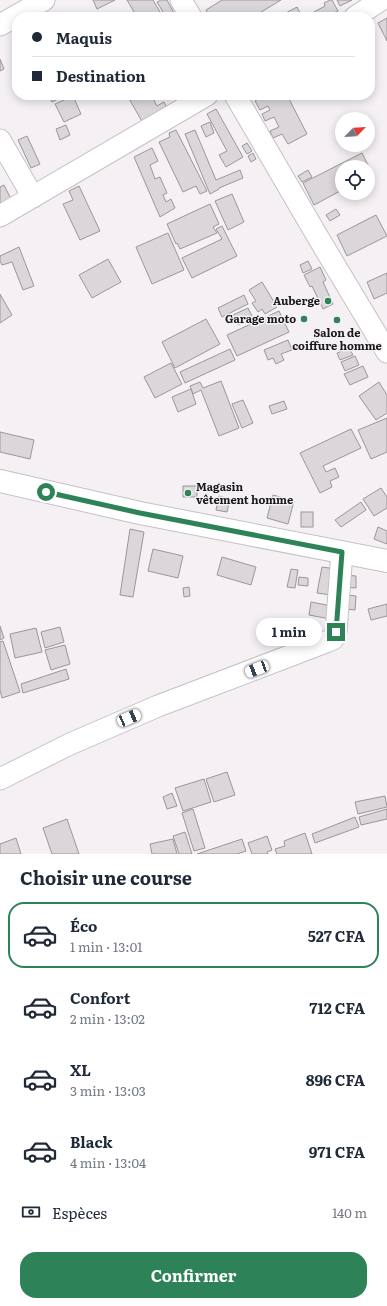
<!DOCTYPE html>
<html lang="fr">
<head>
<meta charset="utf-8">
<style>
	body { margin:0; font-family:Literata,serif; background:#f2f2f3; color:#1f2937; height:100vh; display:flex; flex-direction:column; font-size:15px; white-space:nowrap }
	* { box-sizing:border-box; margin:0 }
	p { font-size:13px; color:#747a83 }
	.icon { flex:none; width:22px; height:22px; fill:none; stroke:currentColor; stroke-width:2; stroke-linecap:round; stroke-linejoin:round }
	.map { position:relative; height:854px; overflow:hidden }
	.panel { display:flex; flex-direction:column; background:#fff; flex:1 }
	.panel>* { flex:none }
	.top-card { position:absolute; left:12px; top:12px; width:363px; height:88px; border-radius:16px; box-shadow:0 2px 10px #0003; display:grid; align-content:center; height:88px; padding:0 20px; background:#fff }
	.needle { width:26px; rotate:66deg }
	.fabs { position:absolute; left:335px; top:112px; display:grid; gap:8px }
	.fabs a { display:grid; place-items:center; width:40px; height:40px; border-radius:50%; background:#fff; box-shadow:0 2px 10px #0003; font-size:20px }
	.end { position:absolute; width:18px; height:18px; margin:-9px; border:5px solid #2d8357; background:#fff; box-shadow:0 0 0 2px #fff }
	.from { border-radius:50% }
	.bubble { position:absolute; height:28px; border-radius:14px; background:#fff; box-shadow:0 2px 10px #0003; font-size:13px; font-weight:700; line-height:28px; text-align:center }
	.car { position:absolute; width:12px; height:24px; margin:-12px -6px; border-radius:5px; box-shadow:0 0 3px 1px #0007; background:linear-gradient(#fff 24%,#345 0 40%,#fff 0 76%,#345 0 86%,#fff 0) }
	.top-card b { display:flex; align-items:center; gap:14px; height:38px; font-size:15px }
	.top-card b+b { border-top:1px solid #e0e1e3 }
	.top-card i { width:10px; height:10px; background:#1f2937 }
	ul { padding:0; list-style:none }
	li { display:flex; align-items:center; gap:12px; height:66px; margin:0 8px 6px; padding:0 12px; border:2px solid transparent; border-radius:16px }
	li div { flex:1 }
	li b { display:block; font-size:15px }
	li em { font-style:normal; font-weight:700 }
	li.active { border-color:#2d8357 }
	li>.icon { width:36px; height:36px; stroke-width:1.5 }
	h2 { padding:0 20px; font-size:18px; line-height:48px }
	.pay { display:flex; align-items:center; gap:10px; height:44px; padding:0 20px; font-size:15px }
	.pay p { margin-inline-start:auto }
	.primary-button { display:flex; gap:8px; margin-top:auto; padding:8px 20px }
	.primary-button a { flex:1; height:46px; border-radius:16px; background:#2d8357; color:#fff; font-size:16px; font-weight:700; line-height:46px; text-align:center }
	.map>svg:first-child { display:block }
</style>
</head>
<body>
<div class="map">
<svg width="387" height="854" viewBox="0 0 387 854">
	<rect width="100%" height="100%" fill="#f4f0f4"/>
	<g fill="#dad6da" stroke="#9a969a">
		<path d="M93,0h22l-18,9z"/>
		<path d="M127,0h26l10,17h-26z"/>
		<path d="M161,0h6l9,17h-10l-9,-15z"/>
		<path d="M222,0h59l-28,17h-43l-4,-7z"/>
		<path d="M330,0h2l6,11 -14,6h-8l-2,-5 11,-6 -1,-3z"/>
		<path d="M337,0h15l-12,6z"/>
		<path d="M297,7l5,10h-24z"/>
		<path d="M106,13l2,4h-9z"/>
		<path d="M387,18v23l-9,-18z"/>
		<path d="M0,59l4,10 -4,2z"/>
		<path d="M48,95h18l-14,7z"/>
		<path d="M127,95h24l6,11 7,-4 4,8 -24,15z"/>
		<path d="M262,95h25l20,39 -19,10 -6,-10 -9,4 -3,-7 9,-4 -5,-10 -9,4 -3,-7 8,-4 -2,-4 -8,4 -5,-9 8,-5z"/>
		<path d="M73,96l8,18 -17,8 -9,-18z"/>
		<path d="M216,109l27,48 -17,10 -7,-12 8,-4 -20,-37z"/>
		<path d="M210,122l4,11 -8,4 -5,-11z"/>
		<path d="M66,125l4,10 -10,5 -4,-11z"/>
		<path d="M176,130l31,61 -7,3 -4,-8 -13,6 -24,-50 11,-5 -1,-4z"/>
		<path d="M195,130l21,50 24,-10 3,8 -24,10v1l-9,5 -25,-60z"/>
		<path d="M27,136l13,28 -9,4 -13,-28z"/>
		<path d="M247,143l5,8 -5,3 -5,-8z"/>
		<path d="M152,148l6,13 -8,4 5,14 5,-2 7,16 -4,2 3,7 5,-3 4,9 -15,9 -26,-60z"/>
		<path d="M253,153l3,6 -5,3 -3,-6z"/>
		<path d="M362,153l11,22 -5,2v-10h-26v23l-28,15 -11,-22z"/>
		<path d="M308,170l4,7 -10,5 -4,-6z"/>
		<path d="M4,185l8,16 -12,6v-20z"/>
		<path d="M79,186l21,45 -20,9 -17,-36 10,-4 -4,-9z"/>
		<path d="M232,194l12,28 -16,8 -13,-29z"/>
		<path d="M210,204l9,20 -6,3 4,6 -37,16 -3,-6 -1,1 -9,-20z"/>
		<path d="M336,209l4,6 -10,6 -4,-6z"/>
		<path d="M376,215l11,21 -40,20 -10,-21z"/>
		<path d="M222,226l15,30 -45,22 -10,-20 40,-19 -6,-10z"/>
		<path d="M168,233l16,37 -32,14 -16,-37z"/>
		<path d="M19,247l15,39 -11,4 -11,-28 -10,3 -2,-4v-5z"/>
		<path d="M108,259l13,23 -29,16 -13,-23z"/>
		<path d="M308,261l4,8 -9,4 -3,-8z"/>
		<path d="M320,267l6,13 -3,2 10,22 -10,5 -11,-23 -2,1 -6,-12z"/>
		<path d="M387,273v20l-13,6 -7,-17z"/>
		<path d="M262,282l15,25 -12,7 -3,-5 -4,3 -6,-9 4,-2 -7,-11z"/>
		<path d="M0,294l12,21 -12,8z"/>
		<path d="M244,295l4,9 -26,13 -4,-9z"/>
		<path d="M248,308l5,10 -15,7 -5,-10z"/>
		<path d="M279,311l10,21 -52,24 -10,-21z"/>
		<path d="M206,319l14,25 -45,24 -13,-26z"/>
		<path d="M288,340l4,10 -11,4 3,6 -8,4 -3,-6 -5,2 -4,-10z"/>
		<path d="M349,348l4,7 -13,5 -3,-7z"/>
		<path d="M230,349l5,11 -50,23 -5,-11z"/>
		<path d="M355,356l4,9 -14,6 -4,-9z"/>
		<path d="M171,363l11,21 -27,14 -11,-21z"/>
		<path d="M363,366l5,11 -18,8 -6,-11z"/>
		<path d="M221,381l18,47 -20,8 -18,-46 -8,4 -3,-8 10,-4 3,6z"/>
		<path d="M379,382l8,13v18l-11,7 -17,-24z"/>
		<path d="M191,389l5,15 -18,8 -6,-15z"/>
		<path d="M243,400l10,23 -11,5 -10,-24z"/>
		<path d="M284,401l3,8 -15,5 -3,-8z"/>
		<path d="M387,418v34l-16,7 -13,-29z"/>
		<path d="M351,429l10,19 -38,18 3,6 9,-4 4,9 -9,4 2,6 -12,6 -20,-40z"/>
		<path d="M0,432l34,8 -4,19 -30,-7z"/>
		<rect x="183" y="486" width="14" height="11"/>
		<path d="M381,488l6,9v11l-13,8 -11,-17z"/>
		<path d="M273,495l21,6 -6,23 -21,-6z"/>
		<path d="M219,496l11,3 -3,13 -11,-2z"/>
		<path d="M361,502l5,8 -25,17 -6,-7z"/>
		<rect x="301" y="512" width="12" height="15"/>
		<path d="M378,527l9,4v13l-13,-5z"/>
		<path d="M130,529l14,3 -11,65 -13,-2z"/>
		<path d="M153,549l30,7 -5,22 -30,-7z"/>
		<path d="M222,557l34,10 -5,18 -34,-10z"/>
		<path d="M322,567l14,2 -5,26 -14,-2z"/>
		<path d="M291,569l7,1 -3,18 -8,-1z"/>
		<path d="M345,575l11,1v12l-11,-1z"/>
		<path d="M299,577l9,1v8l-10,-1z"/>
		<path d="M189,587l1,9 -6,1 -1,-9z"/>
		<path d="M347,595l9,1 -1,14 -9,-1z"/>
		<path d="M311,602l21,4 -2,13 -21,-4z"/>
		<path d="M387,604v12l-16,4 -3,-11z"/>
		<path d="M0,626l4,12 -4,2z"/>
		<path d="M60,627l4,15 -19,6 -4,-16z"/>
		<path d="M36,628l6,24 -27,6 -5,-24z"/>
		<path d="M3,641l17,51 -18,6 -2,-8v-48z"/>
		<path d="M65,645l5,19 -19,6 -6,-20z"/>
		<path d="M66,669l3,10 -46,14 -2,-9z"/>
		<path d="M227,772l8,23 -21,7 -8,-23z"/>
		<path d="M204,779l7,23 -28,9 -8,-23z"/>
		<path d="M172,793l5,13 -10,3 -4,-12z"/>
		<path d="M385,796l2,11 -29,7 -3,-12z"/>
		<path d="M193,809l12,39 -11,3 -12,-38z"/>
		<path d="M387,809v10l-26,6 -2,-8z"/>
		<path d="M355,817l4,10 -44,16 -3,-9z"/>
		<path d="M67,819l12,35h-27l-9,-26z"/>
		<path d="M185,832l7,22h-13l-6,-18z"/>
		<path d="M305,833l7,21h-35l-2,-5 10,-3 -1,-5z"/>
		<path d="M267,836l5,14 -5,2 1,2h-16l-4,-11z"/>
		<path d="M16,838l5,16h-21v-10z"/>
		<path d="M173,839l4,15h-25l-2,-10z"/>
		<path d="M242,839l4,12 -9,3h-40z"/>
	</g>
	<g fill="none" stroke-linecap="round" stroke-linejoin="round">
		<defs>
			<g id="street">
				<path d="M181,0l10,17"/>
				<path d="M355,17l26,-17"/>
				<path d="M0,25l44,-25"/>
				<path d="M235,95l84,144 68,113"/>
				<path d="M0,140l33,57"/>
				<path d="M0,216l207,-121"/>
				<path d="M0,779l70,-35 88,-38 168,-64 7,-3 3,-7 6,-80"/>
			</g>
			<path id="secondary" d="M0,481l140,32 247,48"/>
		</defs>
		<use href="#street" stroke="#c6c1c6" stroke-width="23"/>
		<use href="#secondary" stroke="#c6c1c6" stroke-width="24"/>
		<use href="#street" stroke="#fff" stroke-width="21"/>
		<use href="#secondary" stroke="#fff" stroke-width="22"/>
	</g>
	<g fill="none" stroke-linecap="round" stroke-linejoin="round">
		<path stroke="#2d8357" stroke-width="5" d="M46,492l94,21 202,39 -6,80"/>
	</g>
	<g fill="#2d8357" stroke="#f4f0f4" stroke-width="1.5">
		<circle cx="328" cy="301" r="4"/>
		<circle cx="304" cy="319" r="4"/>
		<circle cx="337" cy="320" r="4"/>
		<circle cx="188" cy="493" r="4"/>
	</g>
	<g text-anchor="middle" stroke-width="3" stroke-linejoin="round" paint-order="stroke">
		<g font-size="11" font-weight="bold" fill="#19181a" stroke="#f4f0f4" text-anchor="end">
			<text x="320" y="305">Auberge</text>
			<text x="296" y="323">Garage moto</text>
			<text x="337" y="337" text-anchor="middle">Salon de<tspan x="337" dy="13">coiffure homme</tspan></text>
			<text x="196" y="491" text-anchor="start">Magasin<tspan x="196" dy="13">vêtement homme</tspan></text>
		</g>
	</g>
</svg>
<div class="fabs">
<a><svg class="needle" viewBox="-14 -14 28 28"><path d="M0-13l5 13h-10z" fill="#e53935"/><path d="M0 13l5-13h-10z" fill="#747a83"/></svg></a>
<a><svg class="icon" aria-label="locate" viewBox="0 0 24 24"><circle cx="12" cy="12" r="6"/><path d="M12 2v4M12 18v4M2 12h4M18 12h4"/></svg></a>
</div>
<i class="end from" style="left:46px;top:492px"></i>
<i class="end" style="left:336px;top:632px"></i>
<div class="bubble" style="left:256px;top:618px;width:66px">1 min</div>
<i class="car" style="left:257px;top:669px;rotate:249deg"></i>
<i class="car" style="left:129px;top:718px;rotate:67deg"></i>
<div class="top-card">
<b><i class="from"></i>Maquis</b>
<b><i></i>Destination</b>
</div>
</div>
<section class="panel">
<h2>Choisir une course</h2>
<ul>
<li class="active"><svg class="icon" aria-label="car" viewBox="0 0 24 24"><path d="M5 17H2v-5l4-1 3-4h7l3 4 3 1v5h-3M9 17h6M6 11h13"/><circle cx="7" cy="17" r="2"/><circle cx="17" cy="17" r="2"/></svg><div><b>Éco</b><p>1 min · 13:01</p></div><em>527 CFA</em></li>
<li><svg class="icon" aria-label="car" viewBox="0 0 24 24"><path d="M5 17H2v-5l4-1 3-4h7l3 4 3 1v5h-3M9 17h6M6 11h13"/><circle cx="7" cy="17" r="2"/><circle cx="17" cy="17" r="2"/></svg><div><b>Confort</b><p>2 min · 13:02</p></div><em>712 CFA</em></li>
<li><svg class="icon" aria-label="car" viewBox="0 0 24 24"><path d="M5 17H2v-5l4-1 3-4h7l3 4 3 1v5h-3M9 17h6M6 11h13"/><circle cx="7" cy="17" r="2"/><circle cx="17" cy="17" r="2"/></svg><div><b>XL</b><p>3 min · 13:03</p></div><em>896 CFA</em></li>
<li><svg class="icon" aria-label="car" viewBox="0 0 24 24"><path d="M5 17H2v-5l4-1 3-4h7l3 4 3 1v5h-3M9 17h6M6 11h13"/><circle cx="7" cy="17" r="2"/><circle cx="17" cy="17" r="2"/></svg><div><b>Black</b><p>4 min · 13:04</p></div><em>971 CFA</em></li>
</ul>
<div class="pay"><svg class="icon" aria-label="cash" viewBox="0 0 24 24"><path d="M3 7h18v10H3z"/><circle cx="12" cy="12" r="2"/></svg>Espèces<p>140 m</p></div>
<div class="primary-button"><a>Confirmer</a></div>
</section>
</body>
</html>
